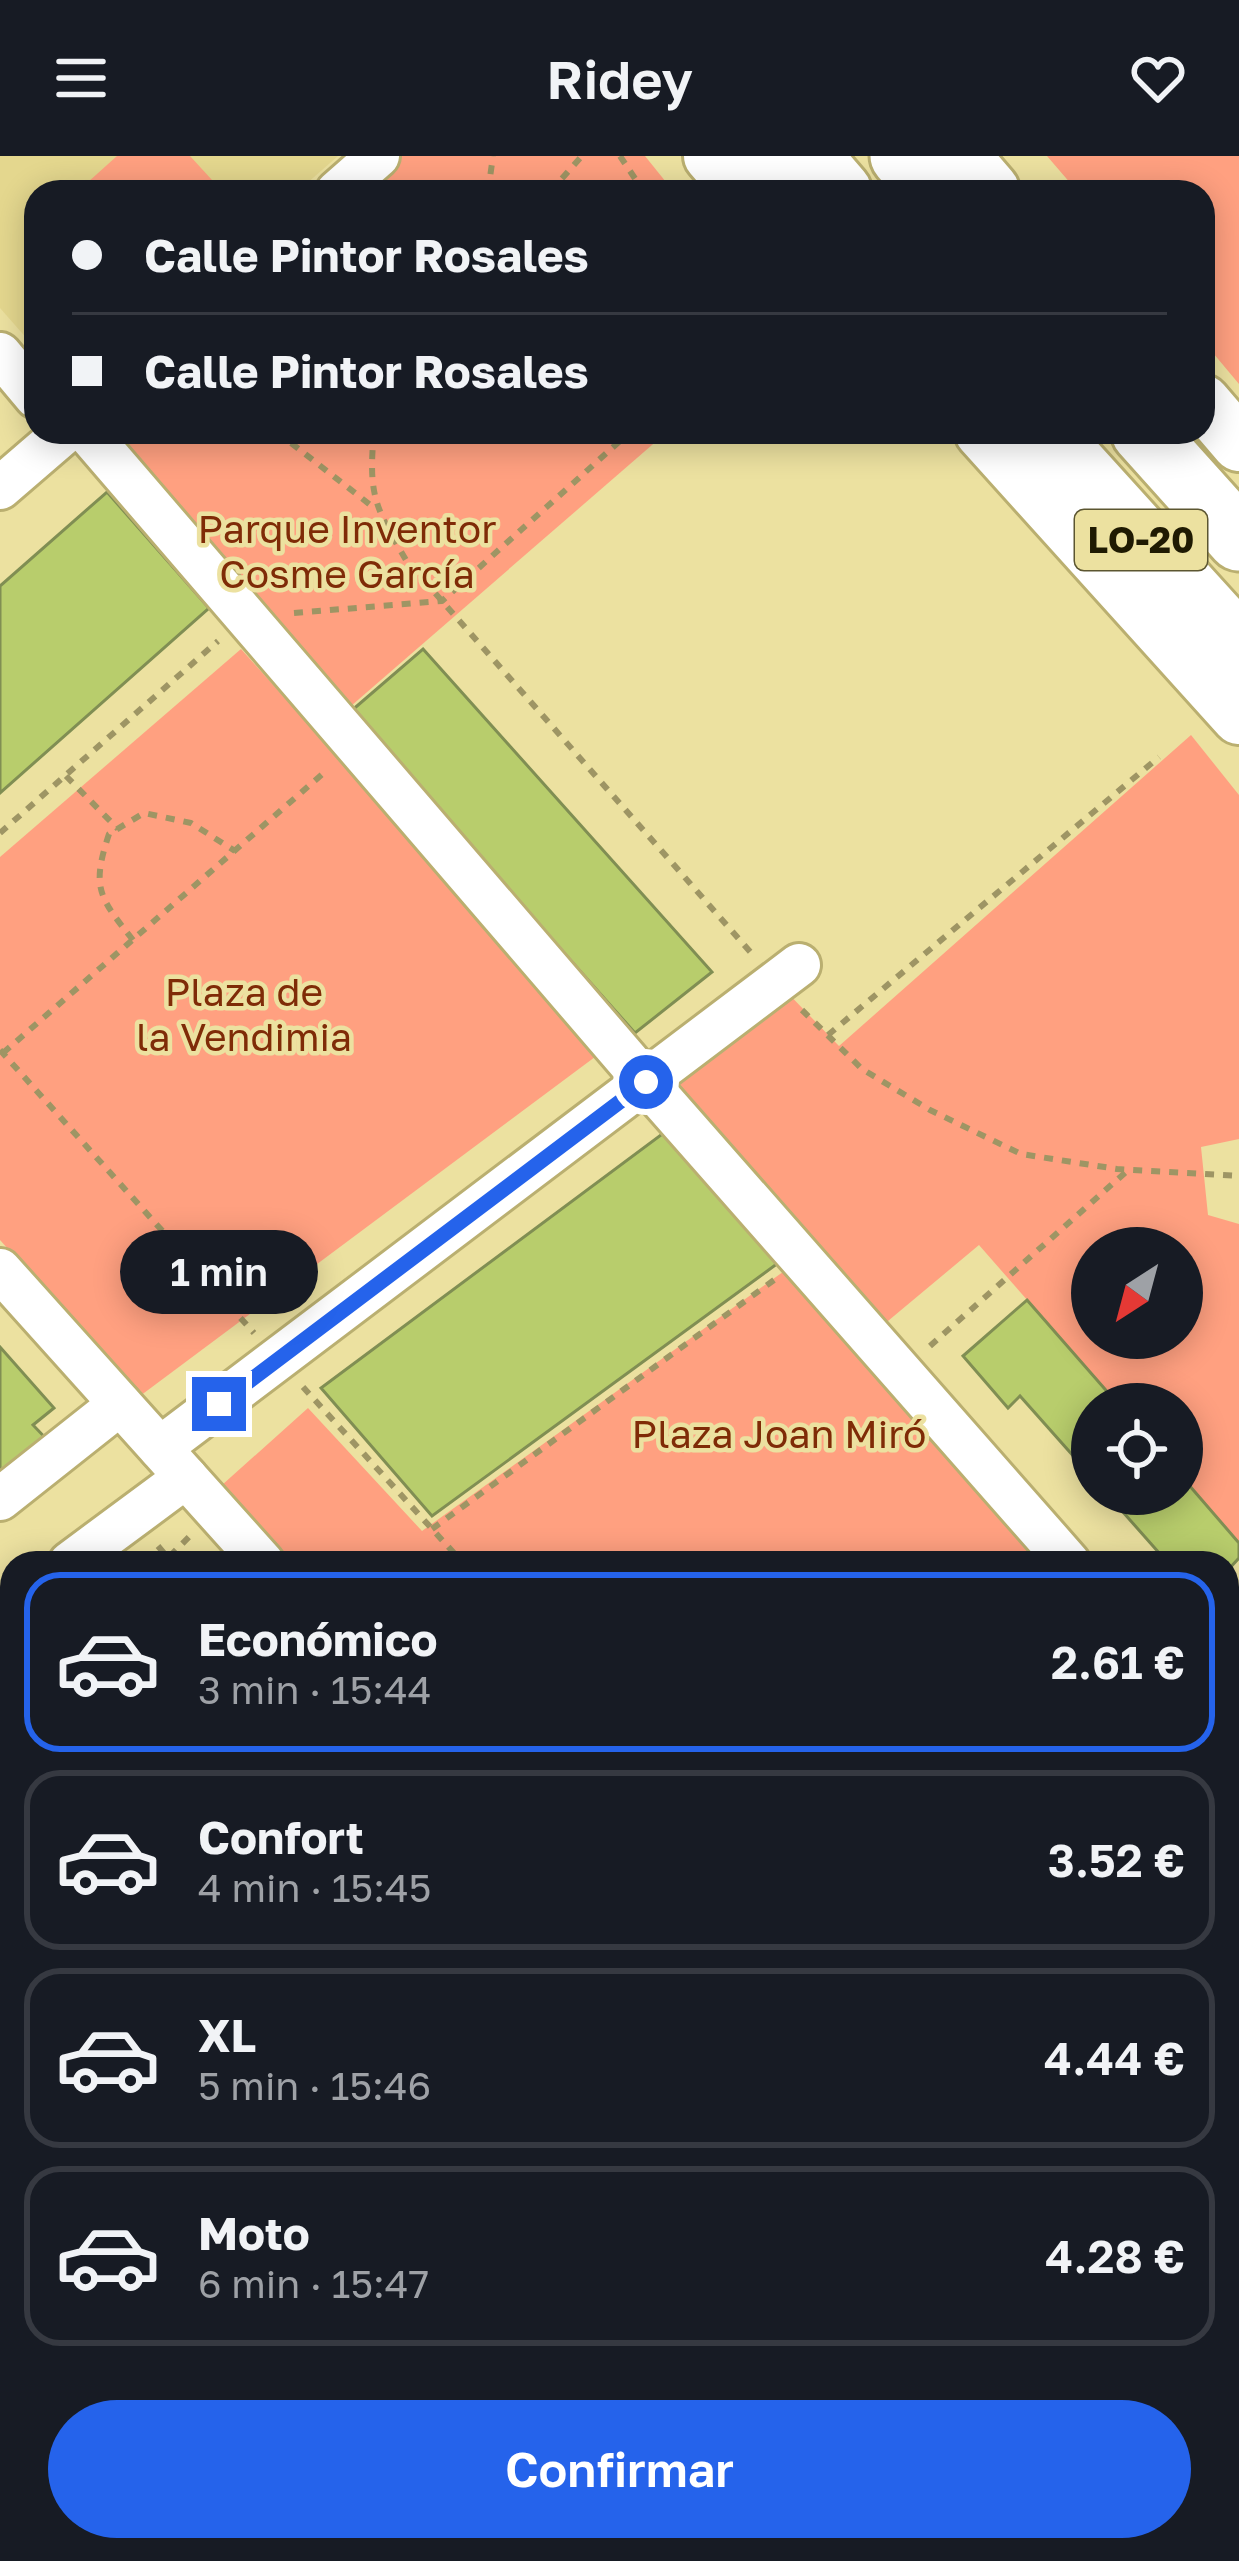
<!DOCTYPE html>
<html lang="es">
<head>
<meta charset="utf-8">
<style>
	body { margin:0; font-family:"Golos Text",sans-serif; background:#20242c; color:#f1f3f6; height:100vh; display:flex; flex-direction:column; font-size:45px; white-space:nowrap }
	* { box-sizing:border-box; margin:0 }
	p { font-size:39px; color:#9ea1a6 }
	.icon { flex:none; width:66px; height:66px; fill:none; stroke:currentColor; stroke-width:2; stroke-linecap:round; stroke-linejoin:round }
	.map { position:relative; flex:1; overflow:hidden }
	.side { position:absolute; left:0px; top:1395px; width:1239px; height:1011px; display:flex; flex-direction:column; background:#171b24; border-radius:36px 36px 0 0; box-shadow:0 6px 30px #0003 }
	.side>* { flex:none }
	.hud { position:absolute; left:24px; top:24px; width:1191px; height:264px; border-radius:36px; box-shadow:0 6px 30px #0003; display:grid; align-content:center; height:264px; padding:0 48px; background:#171b24 }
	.needle { width:78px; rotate:216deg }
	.fabs { position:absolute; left:1071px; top:1071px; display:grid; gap:24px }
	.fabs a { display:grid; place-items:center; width:132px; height:132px; border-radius:50%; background:#171b24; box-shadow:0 6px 30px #0003; font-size:60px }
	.end { position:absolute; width:54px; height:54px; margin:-27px; border:15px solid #2563eb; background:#fff; box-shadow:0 0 0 6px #fff }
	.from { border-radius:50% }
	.bubble { position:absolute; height:84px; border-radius:42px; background:#171b24; box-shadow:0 6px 30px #0003; font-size:39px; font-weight:600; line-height:84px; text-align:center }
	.hud b { display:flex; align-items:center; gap:42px; height:114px; font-size:45px }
	.hud b+b { border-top:3px solid #363941 }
	.hud i { width:30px; height:30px; background:#f1f3f6 }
	ul { padding:21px 0 0; list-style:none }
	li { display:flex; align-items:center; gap:36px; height:180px; margin:0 24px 18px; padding:0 24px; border:6px solid #363941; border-radius:36px }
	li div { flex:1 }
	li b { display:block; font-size:45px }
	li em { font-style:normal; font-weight:600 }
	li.current { border-color:#2563eb }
	li>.icon { width:108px; height:108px; stroke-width:1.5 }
	.cta { display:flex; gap:24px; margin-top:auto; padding:24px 48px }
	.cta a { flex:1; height:138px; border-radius:72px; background:#2563eb; color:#fff; font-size:48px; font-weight:600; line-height:138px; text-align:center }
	header { display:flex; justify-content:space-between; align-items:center; height:156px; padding:0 48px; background:#171b24; font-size:54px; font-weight:600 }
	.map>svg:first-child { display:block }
</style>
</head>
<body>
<header><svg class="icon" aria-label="menu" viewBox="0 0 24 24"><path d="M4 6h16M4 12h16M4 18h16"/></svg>Ridey<svg class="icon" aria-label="heart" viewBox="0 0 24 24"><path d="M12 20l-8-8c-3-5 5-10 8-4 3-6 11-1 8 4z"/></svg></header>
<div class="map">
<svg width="1239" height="2405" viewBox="0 0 1239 2405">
	<rect width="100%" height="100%" fill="#ece1a0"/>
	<g fill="#e4d78e">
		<path d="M0,0h338l-41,36h-261v157l-36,-41z"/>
		<path d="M716,2394h155l10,11h-178z"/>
	</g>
	<g fill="#ffa080" fill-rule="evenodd">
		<path d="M117,0h73l33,36h-146z"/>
		<path d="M352,0h293l29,36h-361z"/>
		<path d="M1047,0h192v228l-36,-43v-149h-125z"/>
		<path d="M85,276h582l-331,287z"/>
		<path d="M241,493l362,402 -463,345 -140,-156v-383z"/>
		<path d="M1191,579l48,60v344l-38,8 7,68 31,9v319l-57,-66v-73h-64l-139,-159 -109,91 172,198 -25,29h-742l-63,-69 96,-86 114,123 379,-272 -155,-177 132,-99 61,63zM1092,1092h90v90h-90z"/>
		<path d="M0,2265l12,14v115h97l9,11h-118z"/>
	</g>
	<g fill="#b8cd6c" stroke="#808e53" stroke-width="3">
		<path d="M107,336l102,116 -209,185v-207z"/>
		<path d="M423,493l289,323 -77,61 -285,-321z"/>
		<path d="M677,967l108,135 -353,258 -111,-128z"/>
		<path d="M1027,1144l91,104h-26v73l-72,-81 -12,12 -45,-52z"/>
		<path d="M0,1191l54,61 -21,17 22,23 -55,41z"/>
		<path d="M1182,1321l57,66v15l-12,13v-8h-59l-61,-69h75z"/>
		<path d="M12,1486v171l-12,9v-171z"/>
		<path d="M526,2394h190l-13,11h-193z"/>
		<path d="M871,2394h191l9,11h-190z"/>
	</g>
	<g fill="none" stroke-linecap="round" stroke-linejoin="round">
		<defs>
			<g id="minor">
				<path d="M337,36l41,-36"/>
				<path d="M0,198l36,43"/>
				<path d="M87,276l559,650 423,481"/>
				<path d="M0,332l65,-56"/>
				<path d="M0,1114l263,293"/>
				<path d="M160,1292l639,-483"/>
				<path d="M0,1343l120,-95"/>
				<path d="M70,1407l116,-86"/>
				<path d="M0,1459l12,-9"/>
				<path d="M1125,2394l10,11"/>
			</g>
			<g id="major">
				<path d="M711,0l31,36"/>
				<path d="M1203,246l36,42"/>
				<path d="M982,276l257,285"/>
				<path d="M1227,1529l12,-26"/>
				<path d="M1227,1586l12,-8"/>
				<path d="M387,2405l21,-11"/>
			</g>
			<g id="highway">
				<path d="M756,0l33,36"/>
				<path d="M809,0l31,36"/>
				<path d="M902,0l31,36"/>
				<path d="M957,0l31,36"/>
				<path d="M1045,276l194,214"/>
				<path d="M1143,276l96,107"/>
			</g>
		</defs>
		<use href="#minor" stroke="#baaf70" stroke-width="48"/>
		<use href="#major" stroke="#baaf70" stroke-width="60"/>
		<use href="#highway" stroke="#baaf70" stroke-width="69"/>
		<g stroke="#9e9564" stroke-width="6" stroke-dasharray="9 9" stroke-linecap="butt">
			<path d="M620,0l24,36"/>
			<path d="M488,36l5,-36"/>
			<path d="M550,36l32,-36"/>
			<path d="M277,276l96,75"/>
			<path d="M374,276c-6,63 1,75 32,128l347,395"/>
			<path d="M294,457l148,-12 188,-169"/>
			<path d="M66,620l52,53"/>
			<path d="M0,677l218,-192"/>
			<path d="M133,784c-34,-43 -42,-52 -24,-106l35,-21 47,10 44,28"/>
			<path d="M802,854l60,59 68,41 91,44 96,15 122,7"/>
			<path d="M828,879l331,-278"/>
			<path d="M0,894l254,283"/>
			<path d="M3,897l324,-283"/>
			<path d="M930,1190l197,-175"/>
			<path d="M303,1231l160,176"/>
			<path d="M432,1373l342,-249"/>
			<path d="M158,1390l10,12 22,-22"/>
			<path d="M0,2057l12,14"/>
			<path d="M0,2332l12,14"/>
			<path d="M53,2394l9,11"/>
			<path d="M279,2405l15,-5"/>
		</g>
		<use href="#minor" stroke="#fff" stroke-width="42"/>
		<use href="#major" stroke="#fff" stroke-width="54"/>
		<use href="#highway" stroke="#fff" stroke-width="63"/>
		<g stroke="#8d8557" stroke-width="9" stroke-dasharray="6 12" stroke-linecap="butt">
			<path d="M0,2190l12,14"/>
			<path d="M174,2394l10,11"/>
		</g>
	</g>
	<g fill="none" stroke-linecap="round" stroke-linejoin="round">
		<path stroke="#2563eb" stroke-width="15" d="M219,1248l427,-322"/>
	</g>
	<g text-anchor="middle" stroke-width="9" stroke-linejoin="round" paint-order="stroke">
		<rect fill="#ece1a0" stroke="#5c5631" stroke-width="3" x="1075" y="354" width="132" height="60" rx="9"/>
		<g font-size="36" font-weight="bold" fill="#1f1a02">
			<text x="1141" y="397">LO-20</text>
		</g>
		<g font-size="39" fill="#7f2b07" stroke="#ece1a0">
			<text x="347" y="387">Parque Inventor<tspan x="347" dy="45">Cosme García</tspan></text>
			<text x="244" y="850">Plaza de<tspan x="244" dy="45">la Vendimia</tspan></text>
			<text x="779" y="1292">Plaza Joan Miró</text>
		</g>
	</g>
</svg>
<div class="fabs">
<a><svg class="needle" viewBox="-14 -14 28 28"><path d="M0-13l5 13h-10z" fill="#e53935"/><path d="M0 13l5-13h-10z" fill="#9ea1a6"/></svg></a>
<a><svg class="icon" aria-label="locate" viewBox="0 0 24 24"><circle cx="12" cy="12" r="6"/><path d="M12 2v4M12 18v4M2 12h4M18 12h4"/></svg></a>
</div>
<i class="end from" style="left:646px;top:926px"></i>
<i class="end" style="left:219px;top:1248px"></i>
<div class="bubble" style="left:120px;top:1074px;width:198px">1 min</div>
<div class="hud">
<b><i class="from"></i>Calle Pintor Rosales</b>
<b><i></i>Calle Pintor Rosales</b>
</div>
<section class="side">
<ul>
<li class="current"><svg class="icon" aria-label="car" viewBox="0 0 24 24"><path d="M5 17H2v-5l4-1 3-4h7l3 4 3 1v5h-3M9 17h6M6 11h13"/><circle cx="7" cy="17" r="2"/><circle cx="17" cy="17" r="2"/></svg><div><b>Económico</b><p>3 min · 15:44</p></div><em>2.61 €</em></li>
<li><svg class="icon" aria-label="car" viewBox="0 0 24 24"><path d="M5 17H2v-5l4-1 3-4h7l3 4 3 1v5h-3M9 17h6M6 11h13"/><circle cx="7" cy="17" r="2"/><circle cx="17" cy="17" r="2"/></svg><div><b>Confort</b><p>4 min · 15:45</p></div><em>3.52 €</em></li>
<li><svg class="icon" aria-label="car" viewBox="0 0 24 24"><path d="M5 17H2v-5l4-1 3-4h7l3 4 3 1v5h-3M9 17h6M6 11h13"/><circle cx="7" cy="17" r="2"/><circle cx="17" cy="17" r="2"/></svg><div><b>XL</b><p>5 min · 15:46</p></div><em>4.44 €</em></li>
<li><svg class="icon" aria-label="car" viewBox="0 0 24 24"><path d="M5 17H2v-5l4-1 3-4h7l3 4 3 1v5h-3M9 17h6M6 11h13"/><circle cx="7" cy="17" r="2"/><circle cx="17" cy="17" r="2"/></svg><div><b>Moto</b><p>6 min · 15:47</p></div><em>4.28 €</em></li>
</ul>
<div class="cta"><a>Confirmar</a></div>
</section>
</div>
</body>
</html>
